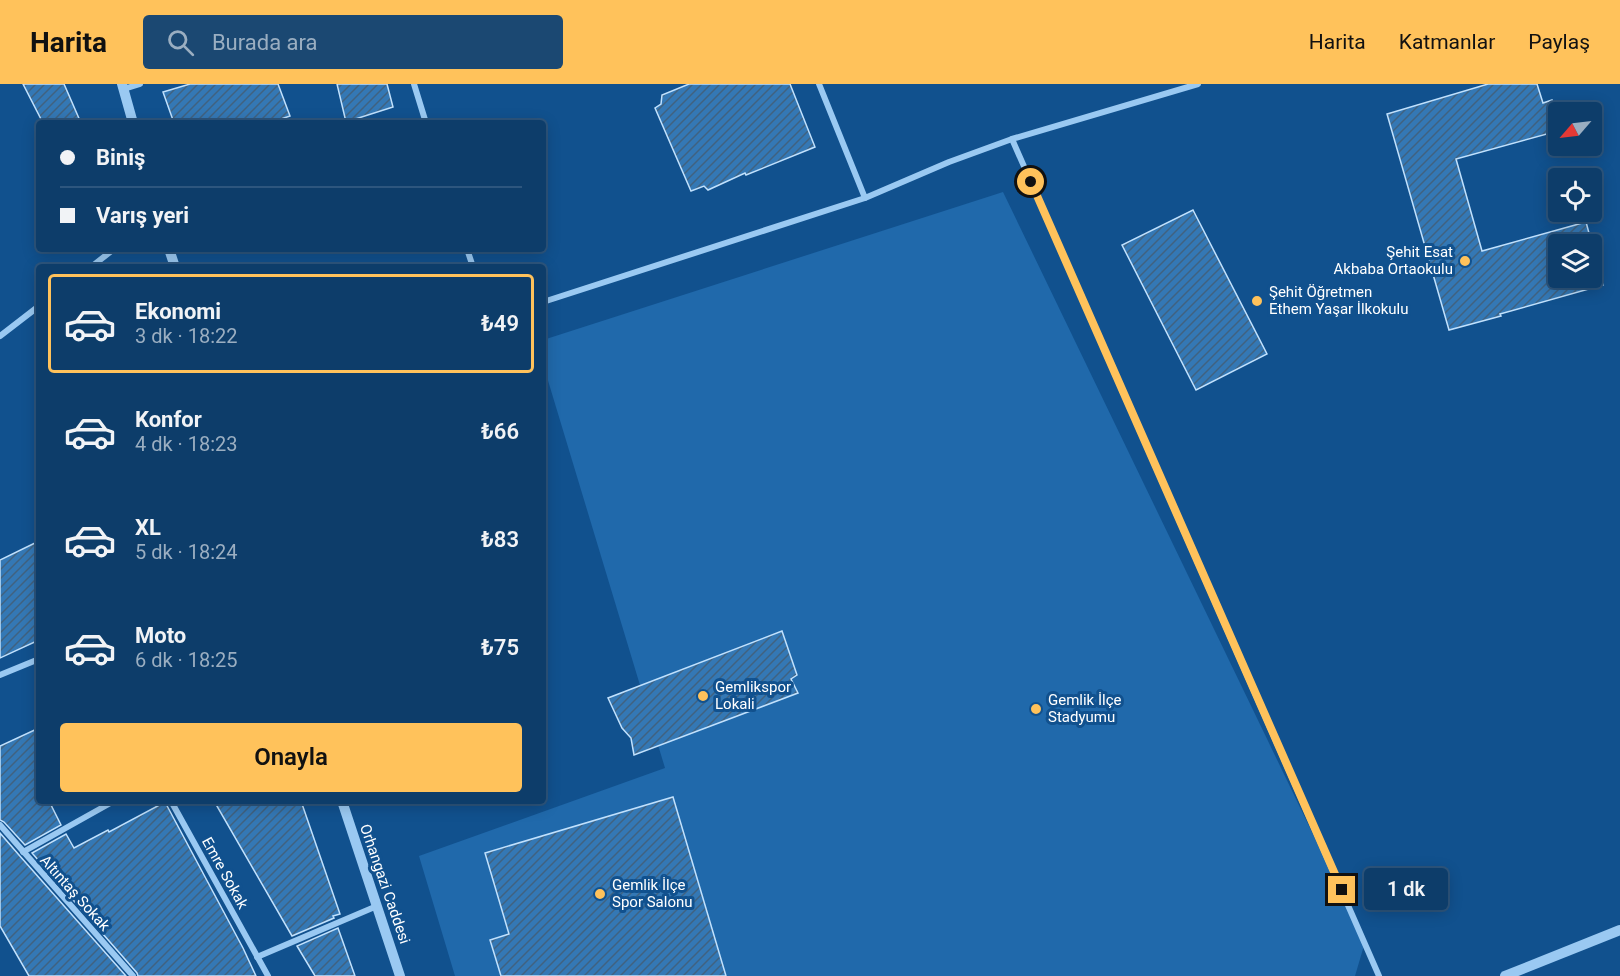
<!DOCTYPE html>
<html lang="tr">
<head>
<meta charset="utf-8">
<style>
	body { margin:0; font-family:Roboto,sans-serif; background:#1b4872; color:#f1f3f6; height:100vh; display:flex; flex-direction:column; font-size:22px; white-space:nowrap }
	* { box-sizing:border-box; margin:0 }
	p { font-size:20px; color:#9aaec1 }
	.icon { flex:none; width:33px; height:33px; fill:none; stroke:currentColor; stroke-width:2; stroke-linecap:round; stroke-linejoin:round }
	.map { position:relative; flex:1; overflow:hidden }
	.sheet { position:absolute; left:36px; top:180px; width:510px; height:540px; display:flex; flex-direction:column; background:#0d3d6a; border-radius:6px; box-shadow:0 3px 15px #0003,0 0 0 2px #2d567e }
	.sheet>* { flex:none }
	.top-card { position:absolute; left:36px; top:36px; width:510px; height:132px; border-radius:6px; box-shadow:0 3px 15px #0003,0 0 0 2px #2d567e; display:grid; align-content:center; height:132px; padding:0 24px; background:#0d3d6a }
	.needle { width:39px; rotate:242deg }
	.buttons { position:absolute; left:1548px; top:18px; display:grid; gap:12px }
	.buttons a { display:grid; place-items:center; width:54px; height:54px; border-radius:6px; background:#0d3d6a; box-shadow:0 3px 15px #0003,0 0 0 2px #2d567e; font-size:30px }
	.end { position:absolute; width:27px; height:27px; margin:-14px; border:8px solid #ffc25b; background:#111; box-shadow:0 0 0 3px #111 }
	.from { border-radius:50% }
	.bubble { position:absolute; height:42px; border-radius:6px; background:#0d3d6a; box-shadow:0 3px 15px #0003,0 0 0 2px #2d567e; font-size:20px; font-weight:600; line-height:42px; text-align:center }
	.top-card b { display:flex; align-items:center; gap:21px; height:57px; font-size:22px }
	.top-card b+b { border-top:2px solid #2d567e }
	.top-card i { width:15px; height:15px; background:#f1f3f6 }
	ul { padding:10px 0 0; list-style:none }
	li { display:flex; align-items:center; gap:18px; height:99px; margin:0 12px 9px; padding:0 12px; border:3px solid transparent; border-radius:6px }
	li div { flex:1 }
	li b { display:block; font-size:22px }
	li em { font-style:normal; font-weight:600 }
	li.current { border-color:#ffc25b }
	li>.icon { width:54px; height:54px; stroke-width:1.5 }
	.action { display:flex; gap:12px; margin-top:auto; padding:12px 24px }
	.action a { flex:1; height:69px; border-radius:6px; background:#ffc25b; color:#111; font-size:24px; font-weight:600; line-height:69px; text-align:center }
	header { display:flex; align-items:center; gap:36px; box-sizing:border-box; height:84px; padding:0 30px; background:#ffc25b; color:#111 }
	header strong { font-size:28px }
	nav { display:flex; gap:33px; margin-inline-start:auto; font-size:21px }
	.search { width:420px; height:54px; background:#1b4872; display:flex; align-items:center; gap:15px; box-sizing:border-box; padding:0 21px; border-radius:6px; color:#9aaec1; font-size:22px }
	.map>svg:first-child { display:block }
</style>
</head>
<body>
<header>
<strong>Harita</strong>
<div class="search"><svg class="icon" aria-label="search" viewBox="0 0 24 24"><circle cx="10" cy="10" r="6"/><path d="M15 15l6 6"/></svg>Burada ara</div>
<nav><a>Harita</a><a>Katmanlar</a><a>Paylaş</a></nav>
</header>
<div class="map">
<svg width="1620" height="892" viewBox="0 0 1620 892">
	<defs>
		<pattern id="building-hatch" width="6" height="6" patternUnits="userSpaceOnUse" patternTransform="scale(1.5)"><rect width="6" height="6" fill="#3478b5"/><path d="M-1 1l2-2M0 6l6-6M5 7l2-2" fill="none" stroke="#406280"/></pattern>
	</defs>
	<rect width="100%" height="100%" fill="#11518e"/>
	<path fill="#2069ab" d="M1003,108l362,750 -10,34h-900l-36,-120 246,-88 -122,-404v-24z"/>
	<g fill="url(#building-hatch)" stroke="#c1e1fd" stroke-width="1.5" fill-rule="evenodd">
		<path d="M23,0h41l17,39h-38z"/>
		<path d="M190,0h88l12,32 -21,7h-95l-11,-31z"/>
		<path d="M337,0h50l6,23 -47,15z"/>
		<path d="M689,0h101l25,63 -69,28 -1,-2 -37,17 -4,-4 -13,5 -36,-83 6,-4 1,-9z"/>
		<path d="M1488,0h49l6,19 9,-3 6,22v9l-102,28 26,92 104,-29 17,63 -103,29 1,2 -52,14 -62,-216zM1558,160h34v34h-34z"/>
		<path d="M1193,126l74,144 -71,36 -74,-145z"/>
		<path d="M39,457v99l-39,18v-98z"/>
		<path d="M782,547l15,44 -6,4 7,14 -164,62 -3,-17 -9,-10 -14,-30z"/>
		<path d="M39,644v73h10l12,24 -36,20 -21,-23 -4,-2v-74z"/>
		<path d="M673,713l53,179h-225l-11,-36 19,-6 -24,-81z"/>
		<path d="M214,717h87l39,113 -7,2 1,2 -42,18z"/>
		<path d="M165,718l78,146 13,28h-118l-1,-3 -105,-120 34,-19 8,14 34,-18 1,2z"/>
		<path d="M0,749l19,22 107,121h-97l-29,-50z"/>
		<path d="M338,844l17,48h-40l-18,-30z"/>
	</g>
	<g fill="none" stroke-linecap="round" stroke-linejoin="round">
		<g stroke="#9ac9f2" stroke-width="6">
			<path d="M414,0l12,39"/>
			<path d="M819,0l46,114 84,-36 63,-23 367,837"/>
			<path d="M124,5l16,-5"/>
			<path d="M1012,55l186,-55"/>
			<path d="M467,165l6,18"/>
			<path d="M91,183l23,-18"/>
			<path d="M543,218l322,-104"/>
			<path d="M0,252l39,-30"/>
			<path d="M0,591l39,-16"/>
			<path d="M171,717l97,175"/>
			<path d="M0,741l133,151"/>
			<path d="M23,768l91,-51"/>
			<path d="M257,873l120,-51"/>
		</g>
		<g stroke="#9ac9f2" stroke-width="10">
			<path d="M122,0l11,39"/>
			<path d="M169,165l6,18"/>
			<path d="M342,717l58,175"/>
			<path d="M1505,892l115,-46"/>
		</g>
	</g>
	<g fill="none" stroke-linecap="round" stroke-linejoin="round">
		<path stroke="#ffc25b" stroke-width="8" d="M1031,98l311,708"/>
	</g>
	<g fill="#ffc25b" stroke="#11518e" stroke-width="2">
		<circle cx="1465" cy="177" r="6"/>
		<circle cx="1257" cy="217" r="6"/>
		<circle cx="703" cy="612" r="6"/>
		<circle cx="1036" cy="625" r="6"/>
		<circle cx="600" cy="810" r="6"/>
	</g>
	<g text-anchor="middle" stroke-width="6" stroke-linejoin="round" paint-order="stroke">
		<g font-size="15" fill="#fff" stroke="#11518e" text-anchor="start">
			<text x="1453" y="173" text-anchor="end">Şehit Esat<tspan x="1453" dy="17">Akbaba Ortaokulu</tspan></text>
			<text x="1269" y="213">Şehit Öğretmen<tspan x="1269" dy="17">Ethem Yaşar İlkokulu</tspan></text>
			<text x="715" y="608">Gemlikspor<tspan x="715" dy="17">Lokali</tspan></text>
			<text x="1048" y="621">Gemlik İlçe<tspan x="1048" dy="17">Stadyumu</tspan></text>
			<text x="612" y="806">Gemlik İlçe<tspan x="612" dy="17">Spor Salonu</tspan></text>
		</g>
		<g font-size="15" fill="#fff" stroke="#11518e">
			<text transform="translate(225 789) rotate(61)" y="5">Emre Sokak</text>
			<text transform="translate(385 800) rotate(71)" y="5">Orhangazi Caddesi</text>
			<text transform="translate(75 809) rotate(48)" y="5">Altıntaş Sokak</text>
		</g>
	</g>
</svg>
<div class="buttons">
<a><svg class="needle" viewBox="-14 -14 28 28"><path d="M0-13l5 13h-10z" fill="#e53935"/><path d="M0 13l5-13h-10z" fill="#9aaec1"/></svg></a>
<a><svg class="icon" aria-label="locate" viewBox="0 0 24 24"><circle cx="12" cy="12" r="6"/><path d="M12 2v4M12 18v4M2 12h4M18 12h4"/></svg></a>
<a><svg class="icon" aria-label="layers" viewBox="0 0 24 24"><path d="M12 4l9 5-9 5-9-5zM3 14l9 5 9-5"/></svg></a>
</div>
<i class="end from" style="left:1031px;top:98px"></i>
<i class="end" style="left:1342px;top:806px"></i>
<div class="bubble" style="left:1364px;top:784px;width:84px">1 dk</div>
<div class="top-card">
<b><i class="from"></i>Biniş</b>
<b><i></i>Varış yeri</b>
</div>
<section class="sheet">
<ul>
<li class="current"><svg class="icon" aria-label="car" viewBox="0 0 24 24"><path d="M5 17H2v-5l4-1 3-4h7l3 4 3 1v5h-3M9 17h6M6 11h13"/><circle cx="7" cy="17" r="2"/><circle cx="17" cy="17" r="2"/></svg><div><b>Ekonomi</b><p>3 dk · 18:22</p></div><em>₺49</em></li>
<li><svg class="icon" aria-label="car" viewBox="0 0 24 24"><path d="M5 17H2v-5l4-1 3-4h7l3 4 3 1v5h-3M9 17h6M6 11h13"/><circle cx="7" cy="17" r="2"/><circle cx="17" cy="17" r="2"/></svg><div><b>Konfor</b><p>4 dk · 18:23</p></div><em>₺66</em></li>
<li><svg class="icon" aria-label="car" viewBox="0 0 24 24"><path d="M5 17H2v-5l4-1 3-4h7l3 4 3 1v5h-3M9 17h6M6 11h13"/><circle cx="7" cy="17" r="2"/><circle cx="17" cy="17" r="2"/></svg><div><b>XL</b><p>5 dk · 18:24</p></div><em>₺83</em></li>
<li><svg class="icon" aria-label="car" viewBox="0 0 24 24"><path d="M5 17H2v-5l4-1 3-4h7l3 4 3 1v5h-3M9 17h6M6 11h13"/><circle cx="7" cy="17" r="2"/><circle cx="17" cy="17" r="2"/></svg><div><b>Moto</b><p>6 dk · 18:25</p></div><em>₺75</em></li>
</ul>
<div class="action"><a>Onayla</a></div>
</section>
</div>
</body>
</html>
